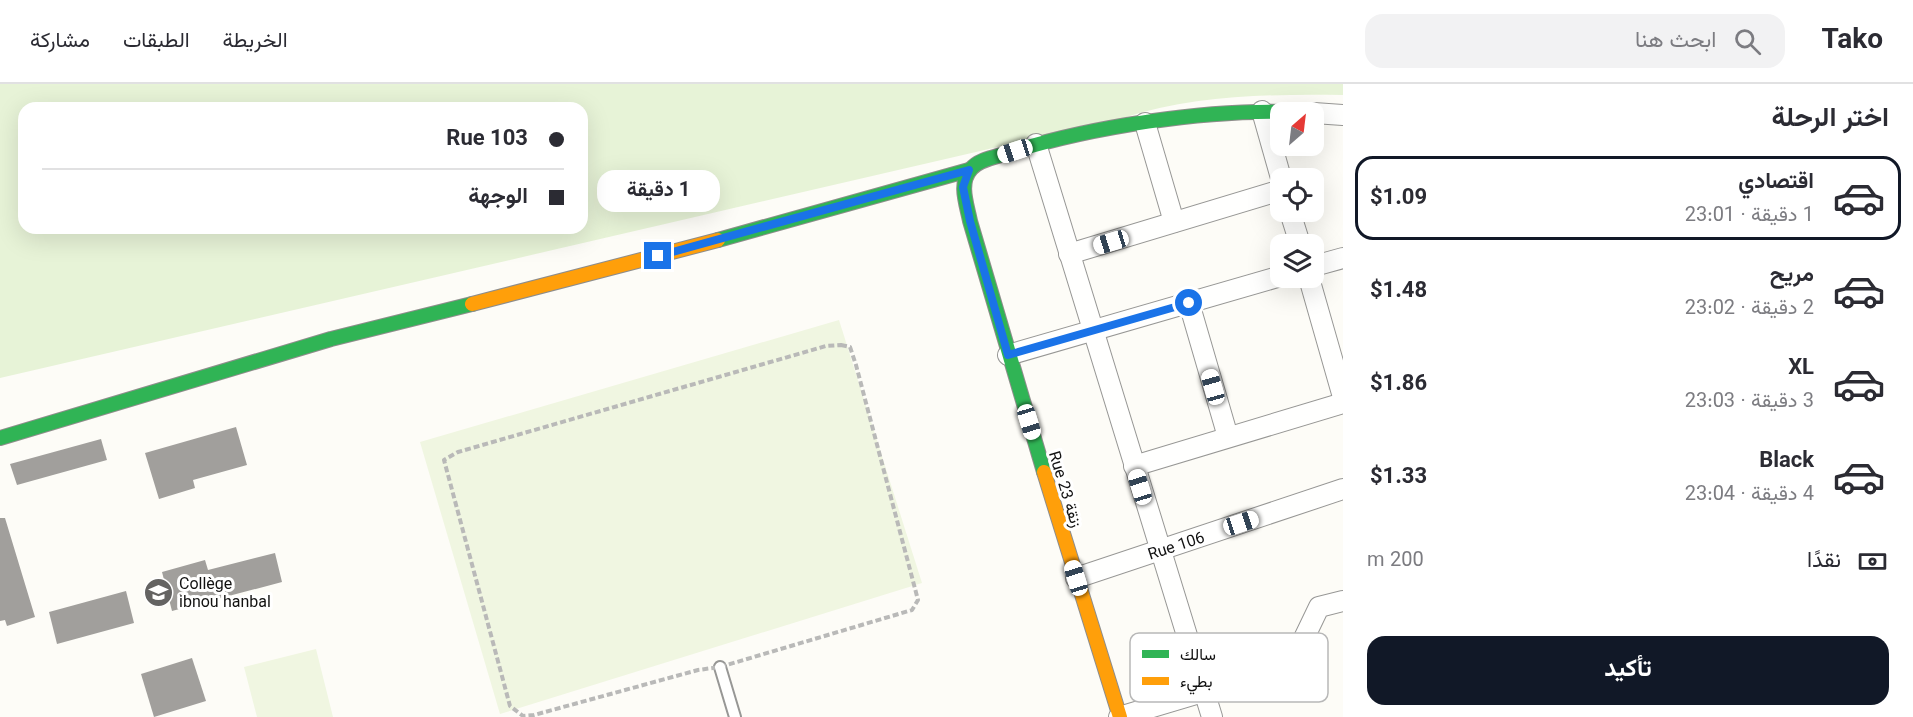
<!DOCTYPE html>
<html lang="ar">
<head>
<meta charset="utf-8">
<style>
	body { margin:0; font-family:Georgia,Vazirmatn,serif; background:#f2f2f3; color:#2b2b33; direction:rtl; height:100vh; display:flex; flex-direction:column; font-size:22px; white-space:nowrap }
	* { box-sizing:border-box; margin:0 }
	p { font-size:20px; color:#7c7c81 }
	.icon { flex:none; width:33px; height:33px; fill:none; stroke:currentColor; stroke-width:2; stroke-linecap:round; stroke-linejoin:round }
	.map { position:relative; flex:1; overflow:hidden; direction:ltr }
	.side { display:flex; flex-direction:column; background:#fff; width:570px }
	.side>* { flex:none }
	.banner { position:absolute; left:18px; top:18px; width:570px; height:132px; border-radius:18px; box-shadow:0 6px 24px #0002; direction:rtl; display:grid; align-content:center; height:132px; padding:0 24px; background:#fff }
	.needle { width:39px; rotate:28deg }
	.tools { position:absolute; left:1270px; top:18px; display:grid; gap:12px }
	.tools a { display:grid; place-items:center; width:54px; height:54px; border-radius:12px; background:#fff; box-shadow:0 6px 24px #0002; font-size:30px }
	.end { position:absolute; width:27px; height:27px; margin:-14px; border:8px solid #1a73e8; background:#fff; box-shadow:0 0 0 3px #fff }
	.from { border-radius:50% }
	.bubble { position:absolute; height:42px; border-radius:18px; background:#fff; box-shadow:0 6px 24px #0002; font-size:20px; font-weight:700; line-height:42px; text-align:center; direction:rtl }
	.car { position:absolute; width:18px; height:36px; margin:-18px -9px; border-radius:8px; box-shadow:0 0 4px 2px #0007; background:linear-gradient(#fff 24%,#345 0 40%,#fff 0 76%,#345 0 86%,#fff 0) }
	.banner b { display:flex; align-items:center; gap:21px; height:57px; font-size:22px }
	.banner b+b { border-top:2px solid #e1e1e2 }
	.banner i { width:15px; height:15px; background:#2b2b33 }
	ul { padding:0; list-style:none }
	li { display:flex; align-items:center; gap:18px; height:84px; margin:0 12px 9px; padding:0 12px; border:3px solid transparent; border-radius:18px }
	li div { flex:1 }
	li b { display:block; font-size:22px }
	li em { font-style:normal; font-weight:700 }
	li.selected { border-color:#111827 }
	li>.icon { width:54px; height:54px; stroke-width:1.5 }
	h2 { padding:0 24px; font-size:27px; line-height:72px }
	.pay { display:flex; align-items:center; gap:15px; height:66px; padding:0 24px; font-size:22px }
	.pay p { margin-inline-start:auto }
	.primary-button { display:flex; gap:12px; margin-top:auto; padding:12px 24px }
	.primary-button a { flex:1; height:69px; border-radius:18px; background:#111827; color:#fff; font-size:24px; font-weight:700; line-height:69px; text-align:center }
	header { display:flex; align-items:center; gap:36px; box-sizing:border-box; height:84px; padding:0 30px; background:#fff; border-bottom:2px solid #e1e1e2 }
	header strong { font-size:28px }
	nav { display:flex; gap:33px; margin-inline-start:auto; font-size:21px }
	.search { width:420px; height:54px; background:#f2f2f3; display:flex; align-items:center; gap:15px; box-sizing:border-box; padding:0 21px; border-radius:18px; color:#7c7c81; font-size:22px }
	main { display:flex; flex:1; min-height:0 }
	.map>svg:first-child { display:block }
</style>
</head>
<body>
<header>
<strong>Tako</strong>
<div class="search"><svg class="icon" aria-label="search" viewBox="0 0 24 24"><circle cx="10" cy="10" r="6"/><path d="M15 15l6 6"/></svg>ابحث هنا</div>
<nav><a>الخريطة</a><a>الطبقات</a><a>مشاركة</a></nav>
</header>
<main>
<section class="side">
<h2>اختر الرحلة</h2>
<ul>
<li class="selected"><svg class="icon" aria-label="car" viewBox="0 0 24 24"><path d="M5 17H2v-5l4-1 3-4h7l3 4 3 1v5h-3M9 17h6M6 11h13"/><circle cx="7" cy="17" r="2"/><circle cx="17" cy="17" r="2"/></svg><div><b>اقتصادي</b><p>1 دقيقة · 23:01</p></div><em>$1.09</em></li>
<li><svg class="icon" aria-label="car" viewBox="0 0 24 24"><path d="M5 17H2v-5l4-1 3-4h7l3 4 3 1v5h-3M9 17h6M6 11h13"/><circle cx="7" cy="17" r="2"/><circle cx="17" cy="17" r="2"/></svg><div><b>مريح</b><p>2 دقيقة · 23:02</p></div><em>$1.48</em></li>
<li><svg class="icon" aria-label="car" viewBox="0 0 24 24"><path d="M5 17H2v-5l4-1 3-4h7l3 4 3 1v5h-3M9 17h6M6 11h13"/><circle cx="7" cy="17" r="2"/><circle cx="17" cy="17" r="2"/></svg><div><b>XL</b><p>3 دقيقة · 23:03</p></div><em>$1.86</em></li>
<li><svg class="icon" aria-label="car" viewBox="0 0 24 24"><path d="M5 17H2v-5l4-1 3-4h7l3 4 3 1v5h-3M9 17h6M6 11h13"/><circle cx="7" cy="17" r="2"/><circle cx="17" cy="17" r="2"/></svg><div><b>Black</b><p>4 دقيقة · 23:04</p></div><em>$1.33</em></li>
</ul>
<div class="pay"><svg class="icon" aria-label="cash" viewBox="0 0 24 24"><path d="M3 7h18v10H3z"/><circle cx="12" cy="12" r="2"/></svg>نقدًا<p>200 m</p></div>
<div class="primary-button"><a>تأكيد</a></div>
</section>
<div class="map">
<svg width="1343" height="633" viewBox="0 0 1343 633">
	<rect width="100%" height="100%" fill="#fdfcf7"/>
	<path fill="#e7f3d7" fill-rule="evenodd" d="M0,0h1343v11c-73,-1 -149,0 -220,23l-1123,260zM24,24h558v120h-558z"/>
	<g fill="#f0f6e1">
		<path d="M839,236l83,263 -422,131 -80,-272z"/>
		<path d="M316,565l17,68h-76l-13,-50z"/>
	</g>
	<g fill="#a19f9c">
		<path d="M236,343l11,38 -54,15 2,8 -36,11 -14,-46z"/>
		<path d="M101,355l6,21 -90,25 -7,-21z"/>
		<path d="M0,434h5l30,99 -28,9 -2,-6 -5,1z"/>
		<path d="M275,469l7,29 -110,29 -10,-39 43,-12 3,10z"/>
		<path d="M126,507l8,32 -77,21 -8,-32z"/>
		<path d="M192,574l14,43 -52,16 -13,-43z"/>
	</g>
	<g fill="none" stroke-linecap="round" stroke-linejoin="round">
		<defs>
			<path id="lane" d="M720,583l15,50"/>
			<g id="street">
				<path d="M1262,27l19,67"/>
				<path d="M1314,29l29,2"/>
				<path d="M1145,39l29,99"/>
				<path d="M1036,60l176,573"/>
				<path d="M1290,128l10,32"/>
				<path d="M1069,170l212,-64"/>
				<path d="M1314,182l29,-8"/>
				<path d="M1309,194l34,119"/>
				<path d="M1189,219l39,134"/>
				<path d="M1008,271l273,-79"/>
				<path d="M1134,382l209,-63"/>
				<path d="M1076,494l267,-89"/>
				<path d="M1119,633l167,-50 8,-8 25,-52 24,-6"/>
			</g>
			<g id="fast">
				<path d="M718,156l251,-70"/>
				<path d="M0,354l331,-99 141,-35"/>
				<path d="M1044,388l-74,-251c-3,-16 -12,-38 1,-52 8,-10 25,-12 37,-16 81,-26 198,-44 283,-41"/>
			</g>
			<g id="slow">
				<path d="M472,220l246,-64"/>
				<path d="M1044,388l76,245"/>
			</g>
		</defs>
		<use href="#lane" stroke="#979795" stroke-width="14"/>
		<use href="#street" stroke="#979795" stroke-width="22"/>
		<use href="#fast" stroke="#8e8d8b" stroke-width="16"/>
		<use href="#slow" stroke="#8e8d8b" stroke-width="16"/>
		<path stroke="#b9b9b8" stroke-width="4" stroke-dasharray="6 3" stroke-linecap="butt" d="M841,261l9,2 6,18 62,235 -6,10 -192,57 -22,3 -164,45 -11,1 -13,-10 -66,-246 14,-8 368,-106z"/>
		<use href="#lane" stroke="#fffffe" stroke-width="10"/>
		<use href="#street" stroke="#fffffe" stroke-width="20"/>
		<use href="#fast" stroke="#30b455" stroke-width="14"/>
		<use href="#slow" stroke="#ff9f0a" stroke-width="14"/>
	</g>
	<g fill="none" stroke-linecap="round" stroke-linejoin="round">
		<path stroke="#1a73e8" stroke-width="8" d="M658,172l311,-86 -6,17 7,34 38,134 181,-52"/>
	</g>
	<defs>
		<symbol id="school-disc" viewBox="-11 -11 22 22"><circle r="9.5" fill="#646362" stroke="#fff"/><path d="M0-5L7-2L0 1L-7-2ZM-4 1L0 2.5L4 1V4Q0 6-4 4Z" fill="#fff"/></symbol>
	</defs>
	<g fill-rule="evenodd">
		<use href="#school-disc" x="142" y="492" width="33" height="33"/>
	</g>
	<g text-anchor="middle" stroke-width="6" stroke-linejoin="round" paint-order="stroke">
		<g font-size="16" fill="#111" stroke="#fff">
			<text transform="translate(1066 405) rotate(73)" y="6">Rue 23 زنقة</text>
			<text transform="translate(1176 461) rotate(-18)" y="6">Rue 106</text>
		</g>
		<g font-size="16" fill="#111" stroke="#fff" text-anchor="start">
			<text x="179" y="505">Collège<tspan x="179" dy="18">ibnou hanbal</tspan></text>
		</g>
	</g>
	<rect x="1130" y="549" width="198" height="69" rx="9" fill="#fff" stroke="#b8b8b8" stroke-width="1.5"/>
	<rect x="1142" y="566" width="27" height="8" fill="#30b455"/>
	<rect x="1142" y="593" width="27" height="8" fill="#ff9f0a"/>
	<g font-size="16" fill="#111">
		<text x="1180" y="576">سالك</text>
		<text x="1180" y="603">بطيء</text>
	</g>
</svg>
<div class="tools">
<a><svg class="needle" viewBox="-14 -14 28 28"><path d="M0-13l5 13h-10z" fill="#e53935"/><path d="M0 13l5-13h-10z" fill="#7c7c81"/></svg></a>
<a><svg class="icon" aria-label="locate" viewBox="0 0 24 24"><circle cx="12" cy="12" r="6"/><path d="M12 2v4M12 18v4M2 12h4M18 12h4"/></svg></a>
<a><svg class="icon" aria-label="layers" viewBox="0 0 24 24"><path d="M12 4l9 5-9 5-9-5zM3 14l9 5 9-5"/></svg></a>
</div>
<i class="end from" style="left:1189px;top:219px"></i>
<i class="end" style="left:658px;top:172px"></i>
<div class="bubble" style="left:597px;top:86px;width:123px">1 دقيقة</div>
<i class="car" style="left:1015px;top:67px;rotate:252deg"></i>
<i class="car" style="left:1111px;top:158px;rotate:253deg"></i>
<i class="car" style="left:1213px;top:303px;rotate:344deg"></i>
<i class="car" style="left:1029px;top:338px;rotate:163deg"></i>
<i class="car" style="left:1140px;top:403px;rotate:343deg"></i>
<i class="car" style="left:1241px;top:439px;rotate:72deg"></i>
<i class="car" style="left:1076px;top:494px;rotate:343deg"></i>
<div class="banner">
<b><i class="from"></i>Rue 103</b>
<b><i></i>الوجهة</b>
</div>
</div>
</main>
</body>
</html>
